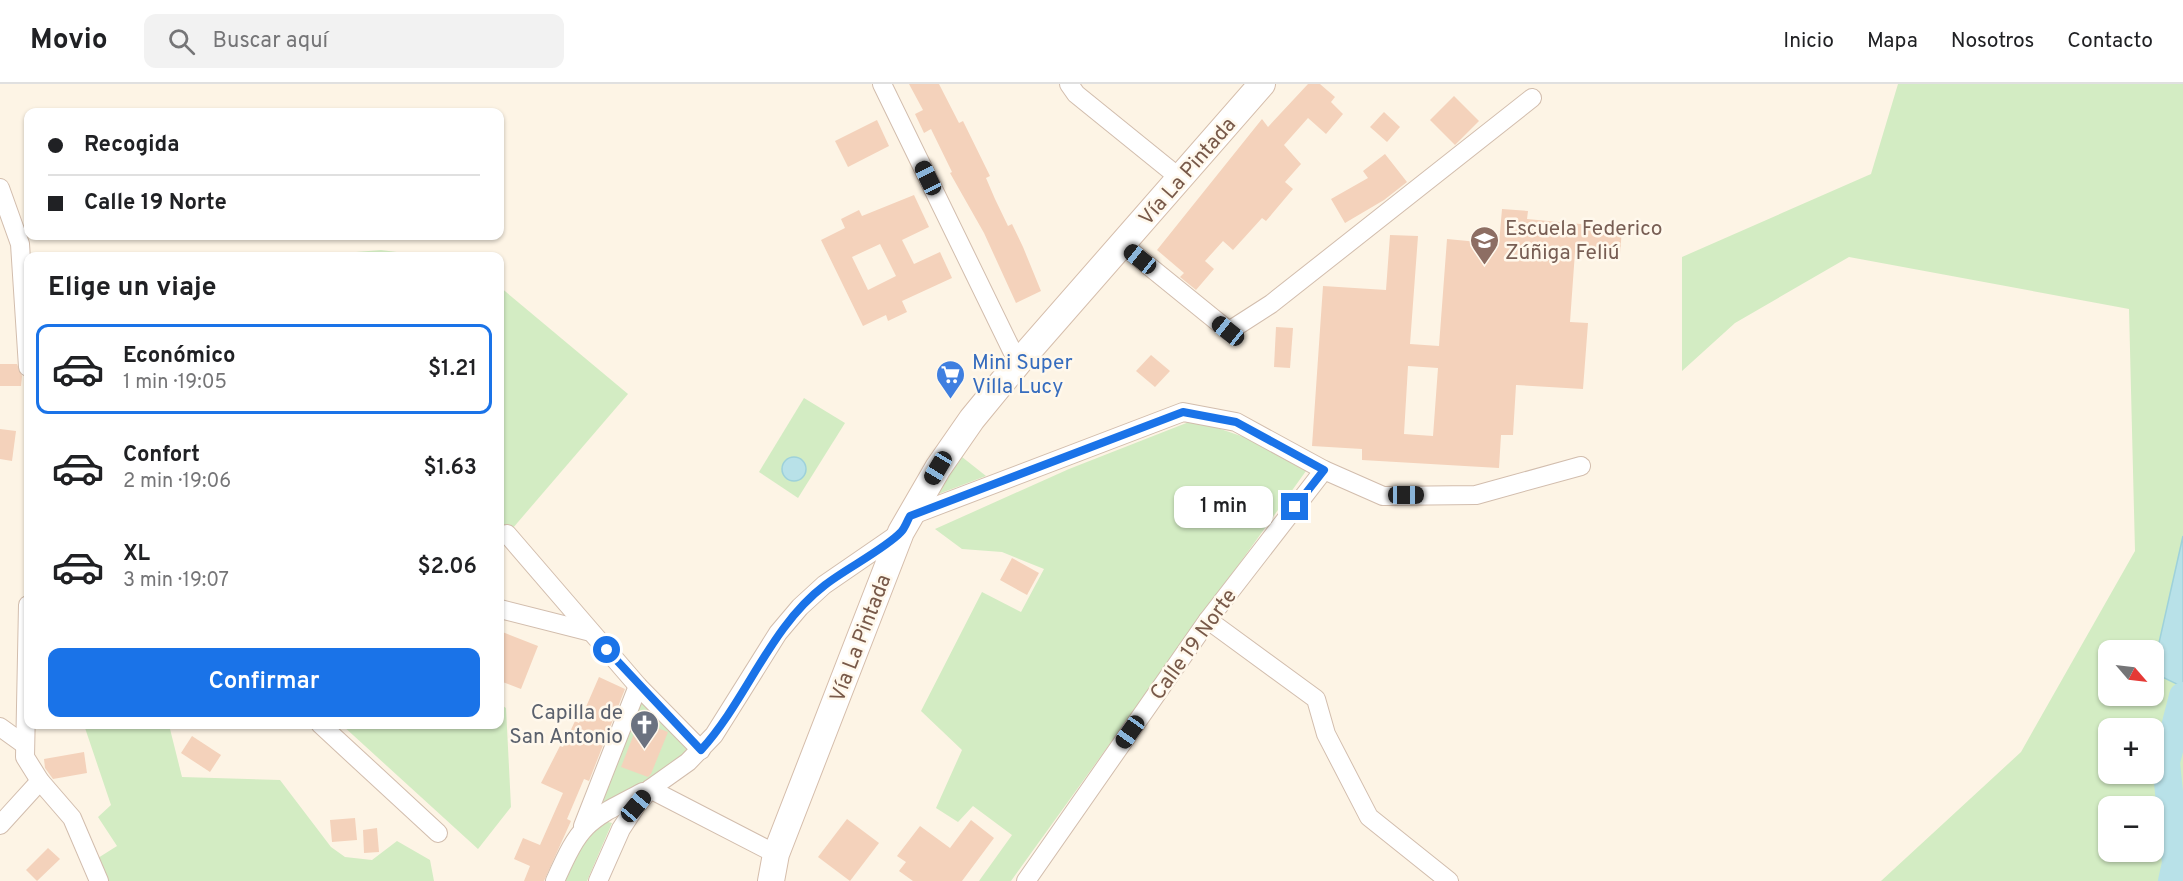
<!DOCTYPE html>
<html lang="es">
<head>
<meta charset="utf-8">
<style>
	body { margin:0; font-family:Overpass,sans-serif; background:#f2f2f2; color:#202124; height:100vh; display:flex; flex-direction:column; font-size:22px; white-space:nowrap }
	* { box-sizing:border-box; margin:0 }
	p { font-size:20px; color:#757577 }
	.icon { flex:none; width:33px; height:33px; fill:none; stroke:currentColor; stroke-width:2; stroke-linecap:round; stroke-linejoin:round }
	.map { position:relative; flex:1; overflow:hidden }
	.sheet { position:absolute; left:24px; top:168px; width:480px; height:477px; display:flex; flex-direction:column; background:#fff; border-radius:12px; box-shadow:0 2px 4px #0004 }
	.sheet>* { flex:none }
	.banner { position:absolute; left:24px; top:24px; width:480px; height:132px; border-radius:12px; box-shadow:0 2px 4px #0004; display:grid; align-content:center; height:132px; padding:0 24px; background:#fff }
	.needle { width:39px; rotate:118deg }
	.controls { position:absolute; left:2098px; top:556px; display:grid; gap:12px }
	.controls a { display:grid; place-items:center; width:66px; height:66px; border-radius:12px; background:#fff; box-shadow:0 2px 4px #0004; font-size:30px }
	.end { position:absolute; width:27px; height:27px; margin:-14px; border:8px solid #1a73e8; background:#fff; box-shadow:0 0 0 3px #fff }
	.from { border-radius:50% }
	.bubble { position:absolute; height:42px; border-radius:12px; background:#fff; box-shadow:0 2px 4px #0004; font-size:20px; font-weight:600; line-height:42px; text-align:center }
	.car { position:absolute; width:18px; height:36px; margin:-18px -9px; border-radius:8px; box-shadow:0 0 4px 2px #0007; background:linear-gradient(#222 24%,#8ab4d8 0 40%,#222 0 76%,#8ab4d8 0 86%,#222 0) }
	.banner b { display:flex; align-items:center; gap:21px; height:57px; font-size:22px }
	.banner b+b { border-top:2px solid #e0e0e0 }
	.banner i { width:15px; height:15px; background:#202124 }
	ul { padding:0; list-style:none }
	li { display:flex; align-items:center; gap:18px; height:90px; margin:0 12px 9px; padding:0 12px; border:3px solid transparent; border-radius:12px }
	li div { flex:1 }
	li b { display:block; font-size:22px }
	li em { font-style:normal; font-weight:600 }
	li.active { border-color:#1a73e8 }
	li>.icon { width:54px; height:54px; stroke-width:1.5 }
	h2 { padding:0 24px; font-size:27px; line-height:72px }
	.button { display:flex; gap:12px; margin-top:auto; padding:12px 24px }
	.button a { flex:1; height:69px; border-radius:12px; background:#1a73e8; color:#fff; font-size:24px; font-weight:600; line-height:69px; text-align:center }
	header { display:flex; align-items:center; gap:36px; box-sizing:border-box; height:84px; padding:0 30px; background:#fff; border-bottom:2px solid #e0e0e0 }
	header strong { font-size:28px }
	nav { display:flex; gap:33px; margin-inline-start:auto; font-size:21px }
	.search { width:420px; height:54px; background:#f2f2f2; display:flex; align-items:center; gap:15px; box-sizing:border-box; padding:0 21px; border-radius:12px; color:#757577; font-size:22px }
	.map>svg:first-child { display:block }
</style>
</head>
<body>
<header>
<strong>Movio</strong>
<div class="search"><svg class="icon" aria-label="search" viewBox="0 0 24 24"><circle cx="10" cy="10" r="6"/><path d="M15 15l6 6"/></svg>Buscar aquí</div>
<nav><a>Inicio</a><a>Mapa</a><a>Nosotros</a><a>Contacto</a></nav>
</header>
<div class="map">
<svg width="2183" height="797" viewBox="0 0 2183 797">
	<rect width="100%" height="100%" fill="#fdf4e5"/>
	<g fill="#d3ecc3" fill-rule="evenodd">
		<path d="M1898,0h285v797h-302l140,-129 114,-201 -6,-242 -280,-52 -114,66 -53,48v-114l189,-83zM2109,567h45v45h-45zM2109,645h45v45h-45zM2109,723h45v45h-45z"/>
		<path d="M381,166l47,6h-122z"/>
		<path d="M500,203l128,107 -128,149z"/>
		<path d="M804,314l41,25 -47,75 -39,-26z"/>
		<path d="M1194,336l50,17 62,34 -295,410h-32l33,-46 -39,-29 -15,16 -22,-14 26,-58 -41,-39 61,-119 39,20 23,-43 -42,-17 -40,-3 -27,-20 134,-60z"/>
		<path d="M957,369l29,23 -58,22z"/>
		<path d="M644,611l49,53 -44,37 -54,28z"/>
		<path d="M500,620l6,4 5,99 -33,42 -136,-124 158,-1z"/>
		<path d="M84,641h85l13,52 98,3 51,67 14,10 27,3 25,-19 33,19 4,21h-327l-9,-23 19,-12 -19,-29 13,-12z"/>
		<path d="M600,736l12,3 -25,58h-23l21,-48z"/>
	</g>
	<g fill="#b8e1e8" stroke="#9ed1da" stroke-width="1.5">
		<circle cx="794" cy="385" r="12"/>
		<path d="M2183,452v151l-29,-14v-8z"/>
	</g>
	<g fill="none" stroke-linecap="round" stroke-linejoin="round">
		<path stroke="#b8e1e8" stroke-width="28" d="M2172,797l4,-18 -10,-101 17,-66"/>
	</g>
	<g fill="#f4d2bb" fill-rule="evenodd">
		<path d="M909,0h30l20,39 4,-2 27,55 -4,2 9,21 13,27 4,-2 11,23 18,44 -25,12 -32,-70 -34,-60 2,-1 -21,-43 -7,4 -9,-19 8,-4z"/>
		<path d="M1308,0h12l15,13 -4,5 12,12 -17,20 -18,-16 -24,27 17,19 -16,18 8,7 -27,32 -4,-3 -29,32 -10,-9 -18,20 9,8 -18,21 -16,-13 4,-4 -27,-23 105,-131 6,8z"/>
		<path d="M1454,12l25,25 -24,24 -25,-25z"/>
		<path d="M1384,28l16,15 -13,15 -17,-15z"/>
		<path d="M877,36l12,26 -41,21 -13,-26z"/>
		<path d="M1385,70l22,28 -23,18 -39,23 -14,-24 37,-21 -5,-7z"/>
		<path d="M914,111l15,32 -27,13 12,24 26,-12 12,26 -50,23 5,11 -19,9 -2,-6 -23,11 -42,-86 24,-12 -4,-9 18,-9 3,6zM880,160l16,32 -28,14 -16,-33z"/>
		<path d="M1502,125l26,2 -1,8 95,9 -2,27 -45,-3 -5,70 18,1 -5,66 -67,-4 -3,50h-12l-2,33 -137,-8v-11l-50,-3 11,-160 63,4 4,-55 28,1 -8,108 29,2 8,-107 52,5zM1408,282l30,2 -5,68 -29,-2z"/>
		<path d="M1276,243l17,1 -3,40 -16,-1z"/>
		<path d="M1151,271l19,16 -15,16 -19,-16z"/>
		<path d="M0,280h17l5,12 -1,10h-21z"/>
		<path d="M0,345l16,2 -4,30 -12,-2z"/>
		<path d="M1012,474l27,15 -12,22 -27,-15z"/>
		<path d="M500,547l38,15 -17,43 -21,-8z"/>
		<path d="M599,593l26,12 -36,92 -5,-2 -17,40 4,2 -27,60h-20l6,-15 -16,-7 9,-21 17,7 23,-52 -22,-10 19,-37 3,1 12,-26 4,2z"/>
		<path d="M639,637l29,11 -17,42 -3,3 -27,-10z"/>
		<path d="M192,652l29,19 -11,17 -29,-19z"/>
		<path d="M84,668l3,21 -34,6 -8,-11 -1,-9z"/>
		<path d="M355,734l2,22 -25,2 -2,-22z"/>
		<path d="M847,735l32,24 -29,38 -32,-24z"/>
		<path d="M971,736l23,18 -32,43h-49l-14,-10 7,-9 -9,-6 23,-30 30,22z"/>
		<path d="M377,744l2,24 -15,1 -1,-23z"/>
		<path d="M48,764l12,11 -23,22 -11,-11z"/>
	</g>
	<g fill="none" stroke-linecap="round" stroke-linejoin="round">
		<defs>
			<g id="minor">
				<path d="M882,0l136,279"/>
				<path d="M1069,0l7,10 105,85"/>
				<path d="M0,104l20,56 8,123"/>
				<path d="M1123,161l106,86 42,-27 261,-206"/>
				<path d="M910,432l273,-104 53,10 88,48 59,26 93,-1 105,-29"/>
				<path d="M507,450l131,152 63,64"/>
				<path d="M28,521l-3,152 15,24 32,37 27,63"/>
				<path d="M500,525l91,23"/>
				<path d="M1208,536l108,79 10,35 43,83 80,64"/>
				<path d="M320,640l118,109"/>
				<path d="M0,643l25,18"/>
				<path d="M650,705l126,65"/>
				<path d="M0,741l40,-44"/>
				<path d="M583,742l55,-140"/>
				<path d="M555,797c26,-59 32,-60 88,-89"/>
				<path d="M598,797l23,-52 15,-23 14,-17 38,-27 26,-27 64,-102 22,-26 24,-22 77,-53"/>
				<path d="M1026,797l182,-261 116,-150"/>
			</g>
			<path id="secondary" d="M771,797l5,-27 125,-322 37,-64 34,-49 46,-56 244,-279"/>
		</defs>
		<use href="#minor" stroke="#d2bdad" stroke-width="20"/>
		<use href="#secondary" stroke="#d5bdab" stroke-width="28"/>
		<use href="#minor" stroke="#fff" stroke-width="18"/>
		<use href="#secondary" stroke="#fff" stroke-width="26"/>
	</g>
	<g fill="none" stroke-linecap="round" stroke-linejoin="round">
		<path stroke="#1a73e8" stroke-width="8" d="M607,566l94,100c47,-52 68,-122 124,-165 20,-16 60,-36 76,-53 4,-4 6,-11 9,-16l273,-104 53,10 88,48 -29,37"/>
	</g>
	<defs>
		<symbol id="school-pin" viewBox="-11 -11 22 30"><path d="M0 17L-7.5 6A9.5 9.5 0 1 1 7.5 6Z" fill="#8d6e63" stroke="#fff8ec"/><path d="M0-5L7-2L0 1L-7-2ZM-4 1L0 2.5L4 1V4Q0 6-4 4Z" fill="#fff"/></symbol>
		<symbol id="supermarket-pin" viewBox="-11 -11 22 30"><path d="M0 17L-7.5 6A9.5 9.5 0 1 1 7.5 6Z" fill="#3f7fe0" stroke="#fff8ec"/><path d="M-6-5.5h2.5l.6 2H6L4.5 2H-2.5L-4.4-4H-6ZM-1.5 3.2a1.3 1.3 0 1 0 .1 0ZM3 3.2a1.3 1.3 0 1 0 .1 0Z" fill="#fff"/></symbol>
		<symbol id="church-pin" viewBox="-11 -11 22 30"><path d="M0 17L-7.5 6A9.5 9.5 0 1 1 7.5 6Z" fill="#6b7280" stroke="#fff8ec"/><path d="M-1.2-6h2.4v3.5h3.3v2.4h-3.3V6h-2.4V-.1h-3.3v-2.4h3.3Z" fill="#fff"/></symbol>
	</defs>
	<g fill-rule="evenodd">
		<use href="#school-pin" x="1468" y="140" width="33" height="45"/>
		<use href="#supermarket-pin" x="934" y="274" width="33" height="45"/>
		<use href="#church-pin" x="628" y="624" width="33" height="45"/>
	</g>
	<g text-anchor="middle" stroke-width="5" stroke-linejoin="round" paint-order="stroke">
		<g font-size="21" fill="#785949" stroke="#fff8ec">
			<text transform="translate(1187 87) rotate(-49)" y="7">Vía La Pintada</text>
			<text transform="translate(860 554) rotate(-69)" y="7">Vía La Pintada</text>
			<text transform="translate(1193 560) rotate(-54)" y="7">Calle 19 Norte</text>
		</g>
		<g font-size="21" fill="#785e54" stroke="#fff8ec" text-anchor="start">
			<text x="1505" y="151">Escuela Federico<tspan x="1505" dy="24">Zúñiga Feliú</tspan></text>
		</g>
		<g font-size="21" fill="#366cbe" stroke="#fff8ec" text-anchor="start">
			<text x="972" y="285">Mini Super<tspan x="972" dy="24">Villa Lucy</tspan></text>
		</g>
		<g font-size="21" fill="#5b616d" stroke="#fff8ec" text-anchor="end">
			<text x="623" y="635">Capilla de<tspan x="623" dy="24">San Antonio</tspan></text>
		</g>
	</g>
</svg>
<div class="controls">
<a><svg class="needle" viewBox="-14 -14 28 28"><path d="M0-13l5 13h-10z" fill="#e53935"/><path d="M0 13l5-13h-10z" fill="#757577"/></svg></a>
<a>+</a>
<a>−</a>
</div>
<i class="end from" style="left:607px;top:566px"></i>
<i class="end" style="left:1295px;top:423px"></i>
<div class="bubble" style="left:1174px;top:402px;width:99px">1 min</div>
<i class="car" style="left:928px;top:94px;rotate:334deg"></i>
<i class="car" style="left:1140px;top:175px;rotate:309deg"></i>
<i class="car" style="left:1228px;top:247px;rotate:309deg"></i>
<i class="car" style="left:938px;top:384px;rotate:211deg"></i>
<i class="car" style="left:1406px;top:411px;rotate:90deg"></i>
<i class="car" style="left:1130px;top:648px;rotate:215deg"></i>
<i class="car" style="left:636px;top:722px;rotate:40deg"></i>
<div class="banner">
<b><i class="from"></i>Recogida</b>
<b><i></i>Calle 19 Norte</b>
</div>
<section class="sheet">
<h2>Elige un viaje</h2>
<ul>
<li class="active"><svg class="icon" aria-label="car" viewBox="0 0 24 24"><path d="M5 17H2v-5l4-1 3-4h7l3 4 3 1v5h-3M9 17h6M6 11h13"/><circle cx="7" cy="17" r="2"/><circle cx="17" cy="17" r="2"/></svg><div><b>Económico</b><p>1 min · 19:05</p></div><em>$1.21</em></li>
<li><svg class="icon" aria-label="car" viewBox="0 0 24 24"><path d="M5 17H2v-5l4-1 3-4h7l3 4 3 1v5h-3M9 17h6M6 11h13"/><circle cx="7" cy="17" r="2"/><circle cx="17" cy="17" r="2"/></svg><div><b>Confort</b><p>2 min · 19:06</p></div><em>$1.63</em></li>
<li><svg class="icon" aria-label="car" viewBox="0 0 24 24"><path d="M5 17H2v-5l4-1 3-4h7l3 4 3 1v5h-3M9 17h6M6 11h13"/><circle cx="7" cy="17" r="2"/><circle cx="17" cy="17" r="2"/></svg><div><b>XL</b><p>3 min · 19:07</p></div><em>$2.06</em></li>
</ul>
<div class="button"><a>Confirmar</a></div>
</section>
</div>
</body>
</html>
